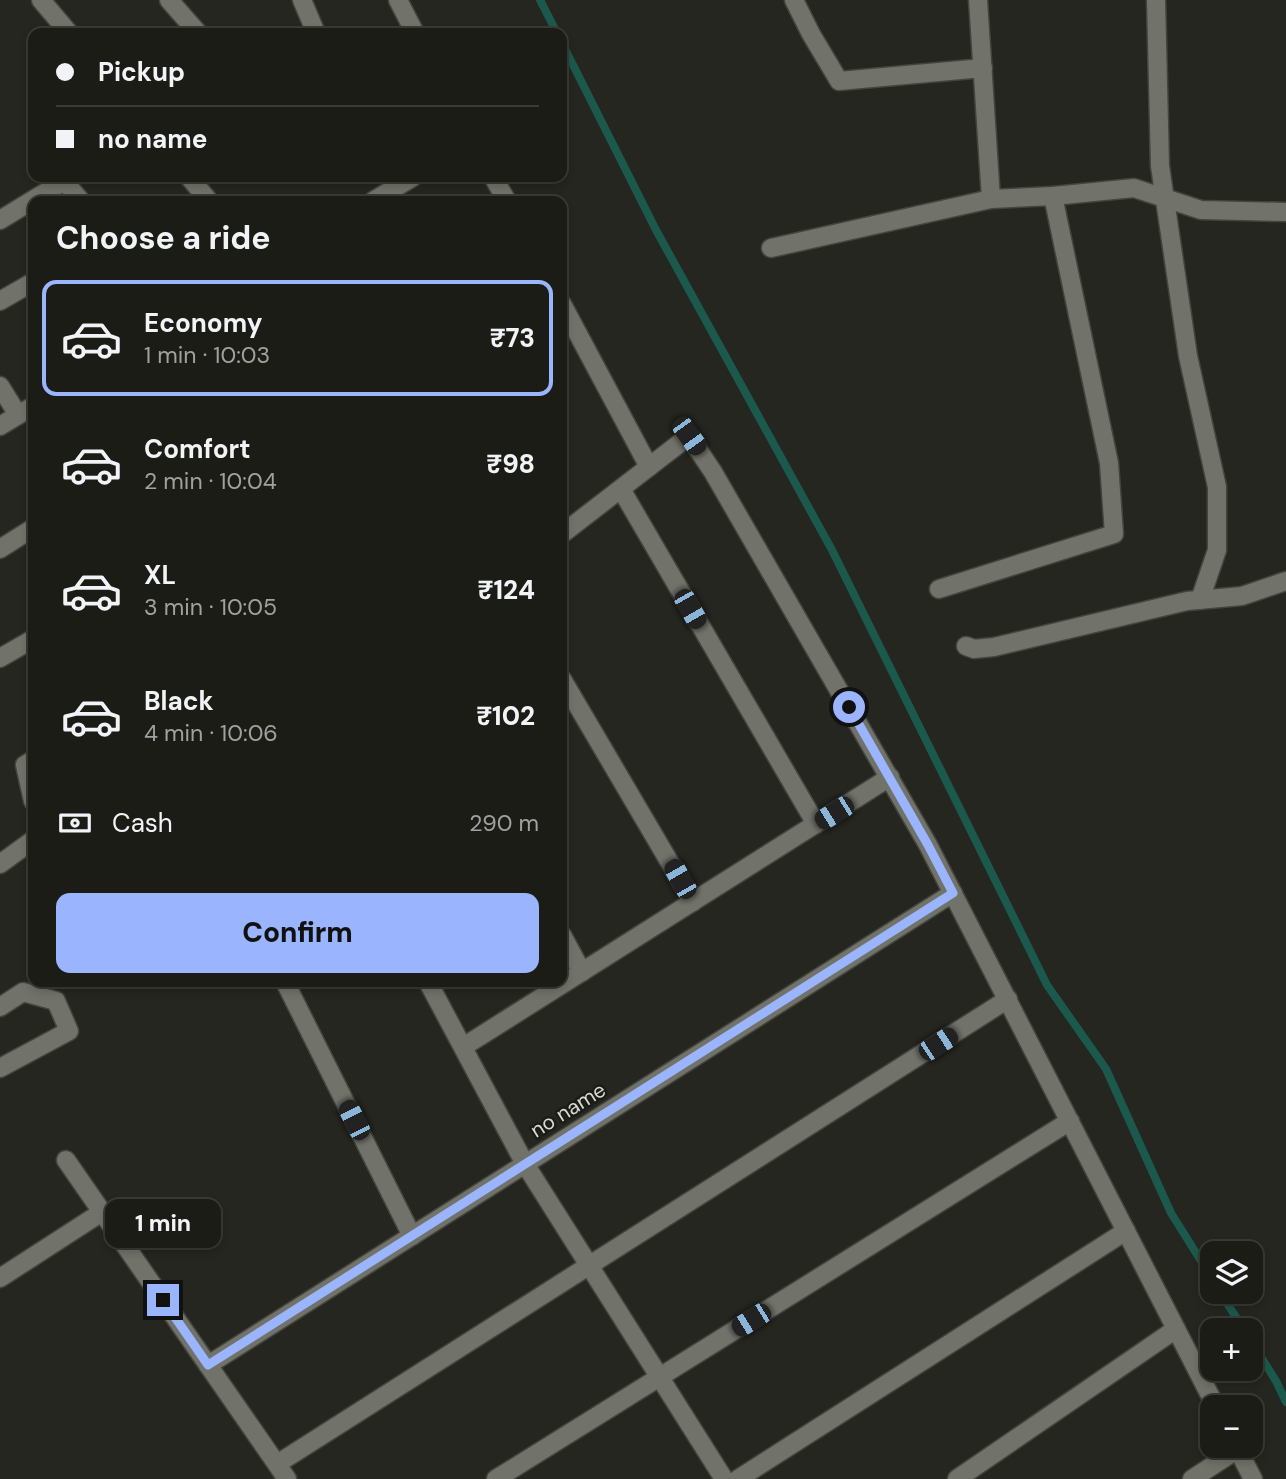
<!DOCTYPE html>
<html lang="en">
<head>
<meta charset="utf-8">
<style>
	body { margin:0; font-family:"DM Sans",sans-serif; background:#292924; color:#f1f3f6; height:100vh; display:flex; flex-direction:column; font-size:26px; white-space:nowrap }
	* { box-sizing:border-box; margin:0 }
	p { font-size:23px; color:#a0a1a1 }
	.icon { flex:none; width:38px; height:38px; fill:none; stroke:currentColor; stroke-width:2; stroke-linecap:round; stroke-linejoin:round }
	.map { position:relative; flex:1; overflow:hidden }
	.drawer { position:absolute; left:28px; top:196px; width:539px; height:791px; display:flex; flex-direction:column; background:#1c1c17; border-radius:14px; box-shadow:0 4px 10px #0003,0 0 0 2px #3a3a36 }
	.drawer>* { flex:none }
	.hud { position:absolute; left:28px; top:28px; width:539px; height:154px; border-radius:14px; box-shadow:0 4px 10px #0003,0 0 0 2px #3a3a36; display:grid; align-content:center; height:154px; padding:0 28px; background:#1c1c17 }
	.fabs { position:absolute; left:1200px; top:1241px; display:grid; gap:14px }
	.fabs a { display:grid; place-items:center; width:63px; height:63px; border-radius:14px; background:#1c1c17; box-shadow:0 4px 10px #0003,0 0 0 2px #3a3a36; font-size:35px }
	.end { position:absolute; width:32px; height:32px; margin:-16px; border:9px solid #9ab5fd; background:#111; box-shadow:0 0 0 4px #111 }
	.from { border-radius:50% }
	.bubble { position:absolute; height:49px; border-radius:14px; background:#1c1c17; box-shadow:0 4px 10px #0003,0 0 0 2px #3a3a36; font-size:23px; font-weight:800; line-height:49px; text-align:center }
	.car { position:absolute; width:21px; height:42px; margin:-21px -10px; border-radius:9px; box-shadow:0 0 5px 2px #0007; background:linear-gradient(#222 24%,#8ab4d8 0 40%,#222 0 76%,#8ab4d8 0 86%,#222 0) }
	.hud b { display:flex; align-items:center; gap:24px; height:66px; font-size:26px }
	.hud b+b { border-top:2px solid #3a3a36 }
	.hud i { width:18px; height:18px; background:#f1f3f6 }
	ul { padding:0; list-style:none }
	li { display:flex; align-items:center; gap:21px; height:116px; margin:0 14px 10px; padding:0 14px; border:4px solid transparent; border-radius:14px }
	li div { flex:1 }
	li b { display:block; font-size:26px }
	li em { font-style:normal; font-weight:800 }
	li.active { border-color:#9ab5fd }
	li>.icon { width:63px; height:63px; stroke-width:1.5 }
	h2 { padding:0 28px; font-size:32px; line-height:84px }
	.pay { display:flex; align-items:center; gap:18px; height:77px; padding:0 28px; font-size:26px }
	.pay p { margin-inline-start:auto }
	.cta { display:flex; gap:14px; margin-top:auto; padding:14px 28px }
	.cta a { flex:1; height:80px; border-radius:14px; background:#9ab5fd; color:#111; font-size:28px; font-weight:800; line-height:80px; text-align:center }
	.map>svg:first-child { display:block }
</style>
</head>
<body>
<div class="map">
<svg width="1286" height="1479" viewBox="0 0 1286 1479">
	<rect width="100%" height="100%" fill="#25261f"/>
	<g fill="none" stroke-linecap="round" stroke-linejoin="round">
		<g stroke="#1c594d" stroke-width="8">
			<path d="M540,0l17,33"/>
			<path d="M562,43l94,187 176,320 215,435 59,84 65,144 42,67"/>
			<path d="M1220,1292l24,38"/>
			<path d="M1251,1341l25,40 10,21"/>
		</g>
		<defs>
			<g id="minor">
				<path d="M41,0l28,33"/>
				<path d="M169,0l29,33"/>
				<path d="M302,0l14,33"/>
				<path d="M398,0l17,33"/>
				<path d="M794,0l17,34 28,47 144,-13"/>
				<path d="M978,0l13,199"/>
				<path d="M1156,0l4,166 28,190 29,131v63l-17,50"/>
				<path d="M189,177l20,24"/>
				<path d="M493,177l14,24"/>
				<path d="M373,201l40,-24"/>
				<path d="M0,220l64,-39 17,20"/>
				<path d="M771,248l220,-49 62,-3 81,-8 67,22 85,2"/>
				<path d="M0,301l33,-19"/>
				<path d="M562,304l87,163"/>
				<path d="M0,386l18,29"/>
				<path d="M0,426l33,-20"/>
				<path d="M621,489l195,335"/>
				<path d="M562,534l127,-98 24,36 215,373 288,562"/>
				<path d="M0,549l33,-21"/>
				<path d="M939,589l175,-55 -5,-71 -56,-267"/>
				<path d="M966,646l8,3 20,-2 193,-46 55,-5 44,-15"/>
				<path d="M0,658l33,-19"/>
				<path d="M562,679l131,223"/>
				<path d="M33,760l-8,5 8,36"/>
				<path d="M0,864l33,-24"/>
				<path d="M562,935l20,37"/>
				<path d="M285,982l127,254"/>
				<path d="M428,982l97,182 199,315"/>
				<path d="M0,1007l23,-15 33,9 13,30 -69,37"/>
				<path d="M463,1047l427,-270"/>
				<path d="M66,1160l221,319"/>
				<path d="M0,1278l102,-66"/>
				<path d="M208,1365l745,-472"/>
				<path d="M1236,1446l17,33"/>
				<path d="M277,1464l731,-465"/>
				<path d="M496,1479l574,-358"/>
				<path d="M738,1479l388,-248"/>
				<path d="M957,1479l219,-150"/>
				<path d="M1192,1479l46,-30"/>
			</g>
		</defs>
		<use href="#minor" stroke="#43443d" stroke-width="21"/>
		<use href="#minor" stroke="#71736a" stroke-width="18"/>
	</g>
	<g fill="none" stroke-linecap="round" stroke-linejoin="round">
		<path stroke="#9ab5fd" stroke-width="9" d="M163,1300l45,65 745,-472 -25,-48 -79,-138"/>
	</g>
	<g text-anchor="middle" stroke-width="5" stroke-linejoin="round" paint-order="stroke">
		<g font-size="21" fill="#d9dad5" stroke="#1b1d15">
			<text transform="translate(568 1110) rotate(-32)" y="7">no name</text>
		</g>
	</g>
</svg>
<div class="fabs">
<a><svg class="icon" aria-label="layers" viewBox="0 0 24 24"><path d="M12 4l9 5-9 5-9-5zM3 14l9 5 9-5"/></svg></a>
<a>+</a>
<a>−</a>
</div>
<i class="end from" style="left:849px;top:707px"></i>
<i class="end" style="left:163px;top:1300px"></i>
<div class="bubble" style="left:105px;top:1199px;width:116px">1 min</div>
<i class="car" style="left:689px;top:436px;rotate:144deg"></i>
<i class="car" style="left:690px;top:609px;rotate:150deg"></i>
<i class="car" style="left:834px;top:813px;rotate:238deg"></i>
<i class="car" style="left:680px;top:879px;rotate:330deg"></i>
<i class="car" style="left:938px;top:1044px;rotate:57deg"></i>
<i class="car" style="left:354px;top:1120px;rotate:333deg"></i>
<i class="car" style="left:751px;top:1320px;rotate:238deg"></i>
<div class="hud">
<b><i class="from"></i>Pickup</b>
<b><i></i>no name</b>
</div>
<section class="drawer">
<h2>Choose a ride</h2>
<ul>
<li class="active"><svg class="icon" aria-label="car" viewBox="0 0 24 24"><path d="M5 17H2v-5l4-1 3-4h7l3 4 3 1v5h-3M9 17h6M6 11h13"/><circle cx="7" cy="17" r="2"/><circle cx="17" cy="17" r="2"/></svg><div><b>Economy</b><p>1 min · 10:03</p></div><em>₹73</em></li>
<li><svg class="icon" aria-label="car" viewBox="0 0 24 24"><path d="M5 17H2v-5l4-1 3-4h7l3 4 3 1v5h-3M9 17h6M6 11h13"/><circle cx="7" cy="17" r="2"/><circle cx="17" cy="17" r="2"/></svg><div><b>Comfort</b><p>2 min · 10:04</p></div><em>₹98</em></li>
<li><svg class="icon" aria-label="car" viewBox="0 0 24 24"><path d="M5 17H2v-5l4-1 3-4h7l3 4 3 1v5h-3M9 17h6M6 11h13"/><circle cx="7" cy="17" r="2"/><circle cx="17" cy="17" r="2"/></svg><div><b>XL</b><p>3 min · 10:05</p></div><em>₹124</em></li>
<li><svg class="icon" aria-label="car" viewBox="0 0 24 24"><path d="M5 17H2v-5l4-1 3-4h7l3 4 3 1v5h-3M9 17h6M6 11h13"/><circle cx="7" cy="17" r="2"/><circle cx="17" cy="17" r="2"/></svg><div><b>Black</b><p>4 min · 10:06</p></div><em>₹102</em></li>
</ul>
<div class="pay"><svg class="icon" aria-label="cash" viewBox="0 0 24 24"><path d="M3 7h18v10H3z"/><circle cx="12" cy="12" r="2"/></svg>Cash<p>290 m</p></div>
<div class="cta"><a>Confirm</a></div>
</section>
</div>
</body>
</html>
